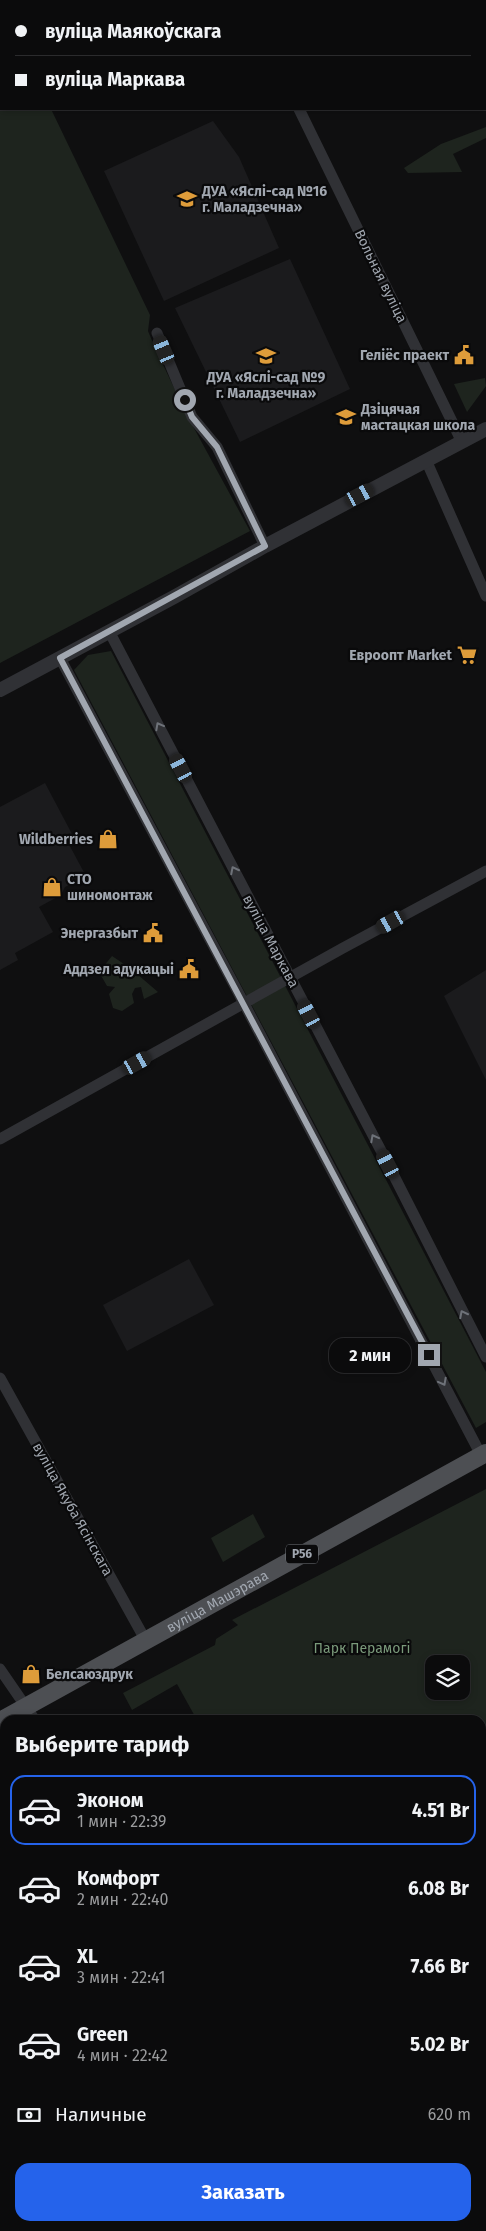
<!DOCTYPE html>
<html lang="ru">
<head>
<meta charset="utf-8">
<style>
	body { margin:0; font-family:"Fira Sans",sans-serif; background:#19191a; color:#f1f3f6; height:100vh; display:flex; flex-direction:column; font-size:19px; white-space:nowrap }
	* { box-sizing:border-box; margin:0 }
	p { font-size:16px; color:#9a9b9d }
	.icon { flex:none; width:28px; height:28px; fill:none; stroke:currentColor; stroke-width:2; stroke-linecap:round; stroke-linejoin:round }
	.map { position:relative; flex:1; overflow:hidden }
	.details { position:absolute; left:0px; top:1715px; width:486px; height:516px; display:flex; flex-direction:column; background:#0b0b0c; border-radius:15px 15px 0 0; box-shadow:0 2px 8px #0003,0 0 0 1px #2b2b2d }
	.details>* { flex:none }
	.top-card { position:absolute; left:0px; top:0px; width:486px; height:110px; box-shadow:0 2px 8px #0003,0 0 0 1px #2b2b2d; display:grid; align-content:center; height:110px; padding:0 15px; background:#0b0b0c }
	.fabs { position:absolute; left:425px; top:1655px; display:grid; gap:10px }
	.fabs a { display:grid; place-items:center; width:45px; height:45px; border-radius:10px; background:#0b0b0c; box-shadow:0 2px 8px #0003,0 0 0 1px #2b2b2d; font-size:25px }
	.end { position:absolute; width:22px; height:22px; margin:-11px; border:6px solid #a1a7b0; background:#111; box-shadow:0 0 0 2px #111 }
	.from { border-radius:50% }
	.bubble { position:absolute; height:35px; border-radius:15px; background:#0b0b0c; box-shadow:0 2px 8px #0003,0 0 0 1px #2b2b2d; font-size:16px; font-weight:700; line-height:35px; text-align:center }
	.car { position:absolute; width:15px; height:30px; margin:-15px -8px; border-radius:6px; box-shadow:0 0 4px 1px #0007; background:linear-gradient(#222 24%,#8ab4d8 0 40%,#222 0 76%,#8ab4d8 0 86%,#222 0) }
	.top-card b { display:flex; align-items:center; gap:18px; height:48px; font-size:19px }
	.top-card b+b { border-top:1px solid #2b2b2d }
	.top-card i { width:12px; height:12px; background:#f1f3f6 }
	ul { padding:0; list-style:none }
	li { display:flex; align-items:center; gap:15px; height:70px; margin:0 10px 8px; padding:0 5px; border:2px solid transparent; border-radius:15px }
	li div { flex:1 }
	li b { display:block; font-size:19px }
	li em { font-style:normal; font-weight:700 }
	li.on { border-color:#2563eb }
	li>.icon { width:45px; height:45px; stroke-width:1.5 }
	h2 { padding:0 15px; font-size:22px; line-height:60px }
	.pay { display:flex; align-items:center; gap:12px; height:55px; padding:0 15px; font-size:19px }
	.pay p { margin-inline-start:auto }
	.cta { display:flex; gap:10px; margin-top:auto; padding:10px 15px }
	.cta a { flex:1; height:58px; border-radius:15px; background:#2563eb; color:#fff; font-size:20px; font-weight:700; line-height:58px; text-align:center }
	.map>svg:first-child { display:block }
</style>
</head>
<body>
<div class="map">
<svg width="486" height="2231" viewBox="0 0 486 2231">
	<rect width="100%" height="100%" fill="#0f0f10"/>
	<g fill="#1b1b1d">
		<path d="M213,121l26,36 40,91 -115,53 -60,-130z"/>
		<path d="M290,259l60,130 -110,53 -65,-134z"/>
		<path d="M45,783l27,51 -6,5 20,37 -21,11 -4,8 -22,12 14,25 -38,21 3,7 -18,10v-163z"/>
		<path d="M486,970v110l-42,-84z"/>
		<path d="M189,1259l25,46 -87,46 -24,-46z"/>
		<path d="M5,2005v81l-5,-11v-68z"/>
		<path d="M130,2226h247l3,5h-247z"/>
	</g>
	<g fill="#1e241e" fill-rule="evenodd">
		<path d="M0,57l1,52h50l99,206 -2,16 8,19 33,69 61,112 -250,132z"/>
		<path d="M486,127v11l-33,16 9,18 -54,1 -4,-5 37,-24z"/>
		<path d="M485,378l1,8 -19,26 -13,-28z"/>
		<path d="M111,651l375,721v50l-10,6 -402,-758 14,-15z"/>
		<path d="M112,956l18,12 28,24 -14,7 -3,-12 -6,1 -3,6 2,9 -12,8 -9,-3 -4,-14 6,-7 -8,-1 -8,-14z"/>
		<path d="M486,1489v595l-5,-8v-356h-284l-20,-36 -45,26 -9,-17 92,-48 1,-6 22,-14 -6,-5zM434,1664h27v27h-27z"/>
		<path d="M253,1514l12,23 -42,25 -12,-24z"/>
		<path d="M0,1765l5,2v219l-5,3z"/>
		<path d="M486,2110v121h-104l-3,-5h102v-113z"/>
	</g>
	<g fill="none" stroke-linecap="round" stroke-linejoin="round">
		<g stroke="#303135" stroke-width="11">
			<path d="M245,0v1"/>
			<path d="M131,1l2,-1"/>
			<path d="M0,57h1"/>
			<path d="M299,109l163,333"/>
			<path d="M157,333l35,84 25,30 48,99"/>
			<path d="M426,460l60,136"/>
			<path d="M109,631l279,533 98,193"/>
			<path d="M60,658l178,334 243,463"/>
			<path d="M0,1139l343,-191 143,-77"/>
			<path d="M0,1378l146,263"/>
			<path d="M0,1669l35,51"/>
			<path d="M0,1999l5,-3"/>
			<path d="M0,2180l5,-3"/>
		</g>
		<path stroke="#303135" stroke-width="14" d="M0,690l174,-93 91,-51 221,-117"/>
		<path stroke="#4d4f53" stroke-width="18" id="s1" d="M0,1721l486,-268"/>
	</g>
	<defs><path id="oneway-chevron" d="M-2-3.5L2.5 0L-2 3.5" fill="none" stroke-width="1.6" stroke-linecap="round" stroke-linejoin="round" transform="scale(1.25)"/></defs>
	<g stroke="#6e7279">
		<use href="#oneway-chevron" transform="translate(159 726) rotate(-118)"/>
		<use href="#oneway-chevron" transform="translate(234 870) rotate(-117)"/>
		<use href="#oneway-chevron" transform="translate(374 1138) rotate(-118)"/>
		<use href="#oneway-chevron" transform="translate(463 1314) rotate(-117)"/>
		<use href="#oneway-chevron" transform="translate(443 1382) rotate(62)"/>
	</g>
	<g fill="none" stroke-linecap="round" stroke-linejoin="round">
		<path stroke="#a1a7b0" stroke-width="6" d="M185,400l7,17 25,30 48,99 -205,112 369,697"/>
	</g>
	<defs>
		<symbol id="school-bare" viewBox="-9 -9 18 18"><path d="M0-5L7-2L0 1L-7-2ZM-4 1L0 2.5L4 1V4Q0 6-4 4Z" fill="#de9c3a" stroke="#0a0a0b" stroke-width="2.5" paint-order="stroke"/></symbol>
		<symbol id="civic-bare" viewBox="-9 -9 18 18"><path d="M-.6-6.5H3V-4.5H.6V-3L4-1V1h2V6H-6V1h2V-1L-.6-3ZM-1.2 2.5V6h2.4V2.5Z" fill="#de9c3a" stroke="#0a0a0b" stroke-width="2.5" paint-order="stroke"/></symbol>
		<symbol id="supermarket-bare" viewBox="-9 -9 18 18"><path d="M-6-5.5h2.5l.6 2H6L4.5 2H-2.5L-4.4-4H-6ZM-1.5 3.2a1.3 1.3 0 1 0 .1 0ZM3 3.2a1.3 1.3 0 1 0 .1 0Z" fill="#de9c3a" stroke="#0a0a0b" stroke-width="2.5" paint-order="stroke"/></symbol>
		<symbol id="shop-bare" viewBox="-9 -9 18 18"><path d="M-5-2.5h2.3a2.7 3.5 0 0 1 5.4 0H5L5.5 6h-11ZM-1.5-2.5h3a1.5 2.3 0 0 0-3 0Z" fill="#de9c3a" stroke="#0a0a0b" stroke-width="2.5" paint-order="stroke"/></symbol>
	</defs>
	<g fill-rule="evenodd">
		<use href="#school-bare" x="173" y="185" width="28" height="28"/>
		<use href="#civic-bare" x="450" y="341" width="28" height="28"/>
		<use href="#school-bare" x="252" y="342" width="28" height="28"/>
		<use href="#school-bare" x="332" y="403" width="28" height="28"/>
		<use href="#supermarket-bare" x="453" y="641" width="28" height="28"/>
		<use href="#shop-bare" x="94" y="825" width="28" height="28"/>
		<use href="#shop-bare" x="38" y="873" width="28" height="28"/>
		<use href="#civic-bare" x="139" y="919" width="28" height="28"/>
		<use href="#civic-bare" x="175" y="955" width="28" height="28"/>
		<use href="#shop-bare" x="17" y="1660" width="28" height="28"/>
	</g>
	<g text-anchor="middle" stroke-width="4.5" stroke-linejoin="round" paint-order="stroke">
		<rect fill="#0a0a0b" stroke="#74787e" stroke-width="1" x="286" y="1544.5" width="32" height="19" rx="4"/>
		<g font-size="12" font-weight="bold" fill="#a1a7b0">
			<text x="302" y="1558">Р56</text>
		</g>
		<g font-size="14" font-weight="bold" fill="#a1a7b0" stroke="#0a0a0b" text-anchor="end">
			<text x="202" y="196" text-anchor="start">ДУА «Яслі-сад №16<tspan x="202" dy="16">г. Маладзечна»</tspan></text>
			<text x="449" y="360">Геліёс праект</text>
			<text x="266" y="382" text-anchor="middle">ДУА «Яслі-сад №9<tspan x="266" dy="16">г. Маладзечна»</tspan></text>
			<text x="361" y="414" text-anchor="start">Дзіцячая<tspan x="361" dy="16">мастацкая школа</tspan></text>
			<text x="452" y="660">Евроопт Market</text>
			<text x="93" y="844">Wildberries</text>
			<text x="67" y="884" text-anchor="start">СТО<tspan x="67" dy="16">шиномонтаж</tspan></text>
			<text x="138" y="938">Энергазбыт</text>
			<text x="174" y="974">Аддзел адукацыі</text>
			<text x="46" y="1679" text-anchor="start">Белсаюздрук</text>
		</g>
		<g font-size="14" fill="#a1a7b0" stroke="#0a0a0b">
			<text transform="translate(381 276) rotate(64)" y="5">Вольная вуліца</text>
			<text transform="translate(271 941) rotate(62)" y="5">вуліца Маркава</text>
			<text transform="translate(73 1509) rotate(61)" y="5">вуліца Якуба Ясінскага</text>
			<text dy="5" stroke="none"><textPath href="#s1" startOffset="248">вуліца Машэрава</textPath></text>
		</g>
		<g font-size="14" fill="#7a997a" stroke="#0a0a0b">
			<text x="362" y="1653">Парк Перамогі</text>
		</g>
	</g>
</svg>
<div class="fabs">
<a><svg class="icon" aria-label="layers" viewBox="0 0 24 24"><path d="M12 4l9 5-9 5-9-5zM3 14l9 5 9-5"/></svg></a>
</div>
<i class="end from" style="left:185px;top:400px"></i>
<i class="end" style="left:429px;top:1355px"></i>
<div class="bubble" style="left:329px;top:1338px;width:82px">2 мин</div>
<i class="car" style="left:164px;top:350px;rotate:337deg"></i>
<i class="car" style="left:360px;top:495px;rotate:62deg"></i>
<i class="car" style="left:181px;top:768px;rotate:332deg"></i>
<i class="car" style="left:391px;top:922px;rotate:241deg"></i>
<i class="car" style="left:309px;top:1014px;rotate:332deg"></i>
<i class="car" style="left:137px;top:1063px;rotate:61deg"></i>
<i class="car" style="left:388px;top:1164px;rotate:332deg"></i>
<div class="top-card">
<b><i class="from"></i>вуліца Маякоўскага</b>
<b><i></i>вуліца Маркава</b>
</div>
<section class="details">
<h2>Выберите тариф</h2>
<ul>
<li class="on"><svg class="icon" aria-label="car" viewBox="0 0 24 24"><path d="M5 17H2v-5l4-1 3-4h7l3 4 3 1v5h-3M9 17h6M6 11h13"/><circle cx="7" cy="17" r="2"/><circle cx="17" cy="17" r="2"/></svg><div><b>Эконом</b><p>1 мин · 22:39</p></div><em>4.51 Br</em></li>
<li><svg class="icon" aria-label="car" viewBox="0 0 24 24"><path d="M5 17H2v-5l4-1 3-4h7l3 4 3 1v5h-3M9 17h6M6 11h13"/><circle cx="7" cy="17" r="2"/><circle cx="17" cy="17" r="2"/></svg><div><b>Комфорт</b><p>2 мин · 22:40</p></div><em>6.08 Br</em></li>
<li><svg class="icon" aria-label="car" viewBox="0 0 24 24"><path d="M5 17H2v-5l4-1 3-4h7l3 4 3 1v5h-3M9 17h6M6 11h13"/><circle cx="7" cy="17" r="2"/><circle cx="17" cy="17" r="2"/></svg><div><b>XL</b><p>3 мин · 22:41</p></div><em>7.66 Br</em></li>
<li><svg class="icon" aria-label="car" viewBox="0 0 24 24"><path d="M5 17H2v-5l4-1 3-4h7l3 4 3 1v5h-3M9 17h6M6 11h13"/><circle cx="7" cy="17" r="2"/><circle cx="17" cy="17" r="2"/></svg><div><b>Green</b><p>4 мин · 22:42</p></div><em>5.02 Br</em></li>
</ul>
<div class="pay"><svg class="icon" aria-label="cash" viewBox="0 0 24 24"><path d="M3 7h18v10H3z"/><circle cx="12" cy="12" r="2"/></svg>Наличные<p>620 m</p></div>
<div class="cta"><a>Заказать</a></div>
</section>
</div>
</body>
</html>
